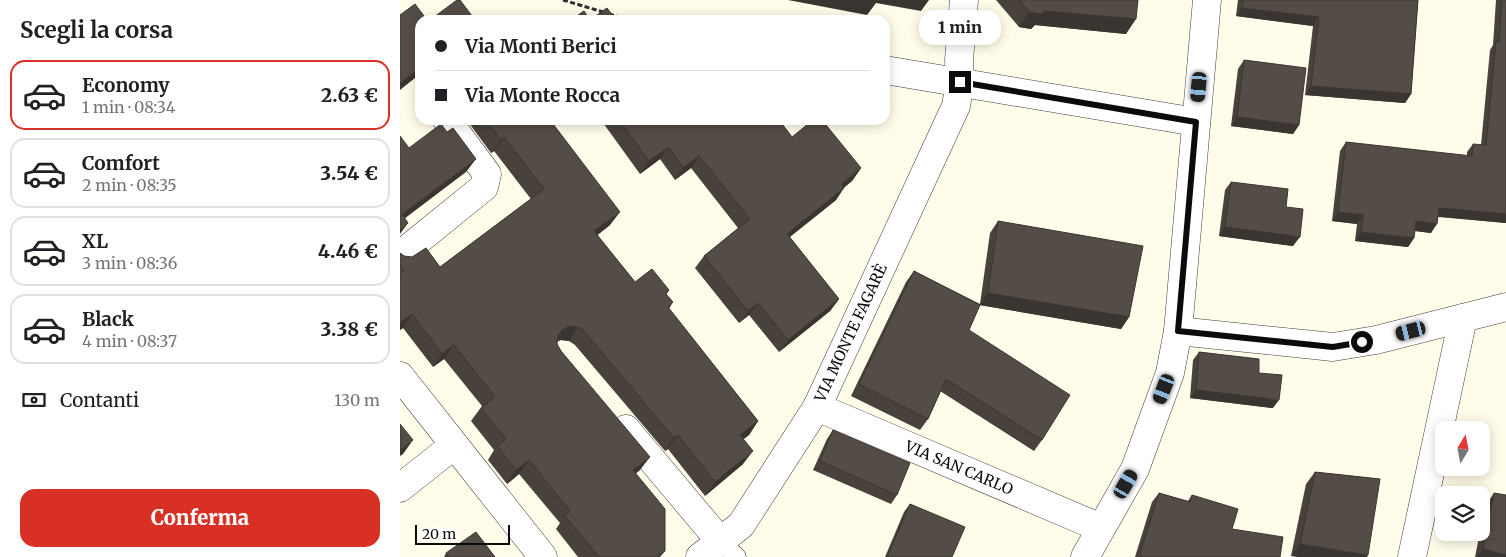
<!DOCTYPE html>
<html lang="it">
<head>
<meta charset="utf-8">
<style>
	body { margin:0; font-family:Merriweather,serif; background:#f2f2f2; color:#202124; height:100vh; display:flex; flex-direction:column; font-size:19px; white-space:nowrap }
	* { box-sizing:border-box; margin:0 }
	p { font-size:16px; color:#757577 }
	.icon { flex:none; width:28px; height:28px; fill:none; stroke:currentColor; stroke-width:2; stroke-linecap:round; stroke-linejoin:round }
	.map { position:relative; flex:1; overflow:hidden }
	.sheet { display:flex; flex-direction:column; background:#fff; width:400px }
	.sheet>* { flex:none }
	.top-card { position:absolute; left:15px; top:15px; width:475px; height:110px; border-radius:15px; box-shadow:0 2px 12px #0003; display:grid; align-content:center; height:110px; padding:0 20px; background:#fff }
	.needle { width:32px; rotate:10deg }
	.buttons { position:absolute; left:1035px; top:421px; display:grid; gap:10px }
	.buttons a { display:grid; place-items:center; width:55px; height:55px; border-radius:10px; background:#fff; box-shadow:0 2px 12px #0003; font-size:25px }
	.scale { position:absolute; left:15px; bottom:12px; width:95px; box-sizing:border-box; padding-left:5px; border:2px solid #0b0b0b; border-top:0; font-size:14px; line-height:18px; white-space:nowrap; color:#0b0b0b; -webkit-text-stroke:4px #fff; paint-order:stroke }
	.end { position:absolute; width:22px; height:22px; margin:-11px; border:6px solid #0b0b0b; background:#fff; box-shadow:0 0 0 2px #fff }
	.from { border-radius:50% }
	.bubble { position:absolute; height:35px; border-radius:15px; background:#fff; box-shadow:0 2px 12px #0003; font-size:16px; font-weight:800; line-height:35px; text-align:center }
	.car { position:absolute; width:15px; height:30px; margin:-15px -8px; border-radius:6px; box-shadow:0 0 4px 1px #0007; background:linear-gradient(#222 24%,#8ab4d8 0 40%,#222 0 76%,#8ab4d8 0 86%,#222 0) }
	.top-card b { display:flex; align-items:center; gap:18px; height:48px; font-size:19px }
	.top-card b+b { border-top:1px solid #e0e0e0 }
	.top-card i { width:12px; height:12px; background:#202124 }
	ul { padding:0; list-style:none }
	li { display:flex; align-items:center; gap:15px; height:70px; margin:0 10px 8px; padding:0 10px; border:2px solid #e0e0e0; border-radius:15px }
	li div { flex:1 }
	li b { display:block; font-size:19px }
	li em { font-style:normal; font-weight:800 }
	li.active { border-color:#d93025 }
	li>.icon { width:45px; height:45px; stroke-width:1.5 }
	h2 { padding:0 20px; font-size:22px; line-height:60px }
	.pay { display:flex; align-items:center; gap:12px; height:55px; padding:0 20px; font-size:19px }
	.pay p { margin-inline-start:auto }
	.cta { display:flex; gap:10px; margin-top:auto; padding:10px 20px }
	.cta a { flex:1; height:58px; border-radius:15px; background:#d93025; color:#fff; font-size:20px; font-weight:800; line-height:58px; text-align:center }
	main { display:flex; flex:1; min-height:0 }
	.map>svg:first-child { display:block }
</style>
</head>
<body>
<main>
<section class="sheet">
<h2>Scegli la corsa</h2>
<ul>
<li class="active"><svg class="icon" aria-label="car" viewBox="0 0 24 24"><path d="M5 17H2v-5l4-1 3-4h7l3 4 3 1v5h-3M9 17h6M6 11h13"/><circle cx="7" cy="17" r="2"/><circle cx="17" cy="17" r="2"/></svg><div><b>Economy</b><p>1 min · 08:34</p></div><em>2.63 €</em></li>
<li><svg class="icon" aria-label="car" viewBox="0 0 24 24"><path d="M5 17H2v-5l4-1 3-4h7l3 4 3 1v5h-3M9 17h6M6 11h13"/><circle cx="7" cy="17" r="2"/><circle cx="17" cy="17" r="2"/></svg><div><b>Comfort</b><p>2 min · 08:35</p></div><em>3.54 €</em></li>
<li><svg class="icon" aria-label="car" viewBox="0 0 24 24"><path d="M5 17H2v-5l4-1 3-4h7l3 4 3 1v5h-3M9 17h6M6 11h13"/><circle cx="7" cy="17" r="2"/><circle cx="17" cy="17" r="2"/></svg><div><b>XL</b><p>3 min · 08:36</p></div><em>4.46 €</em></li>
<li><svg class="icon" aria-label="car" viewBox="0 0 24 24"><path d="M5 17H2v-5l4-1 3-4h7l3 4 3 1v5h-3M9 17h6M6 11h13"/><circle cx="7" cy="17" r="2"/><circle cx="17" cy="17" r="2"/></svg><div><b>Black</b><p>4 min · 08:37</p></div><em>3.38 €</em></li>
</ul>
<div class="pay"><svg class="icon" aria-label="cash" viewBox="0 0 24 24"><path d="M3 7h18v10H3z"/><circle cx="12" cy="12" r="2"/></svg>Contanti<p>130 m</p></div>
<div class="cta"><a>Conferma</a></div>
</section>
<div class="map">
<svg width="1106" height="557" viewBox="0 0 1106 557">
	<rect width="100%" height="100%" fill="#fffce9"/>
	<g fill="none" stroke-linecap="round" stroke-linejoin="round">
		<defs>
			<path id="service" d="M320,541l17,16"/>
			<g id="minor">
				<path d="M485,70l311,52"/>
				<path d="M0,255l84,-68 3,-13 -40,-54"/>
				<path d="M778,331l155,16 43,-7 130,-33"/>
				<path d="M0,376l143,181"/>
				<path d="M417,407l284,121"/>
				<path d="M226,429l94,112"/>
				<path d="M0,488l54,-43"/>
				<path d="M300,557l41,-32 76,-118 139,-301 4,-24 -1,-22 5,-60"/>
				<path d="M685,557l50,-88 35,-96 8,-42 29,-331"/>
				<path d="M1012,557l51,-239"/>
			</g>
		</defs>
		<use href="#service" stroke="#3e3e3e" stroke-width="19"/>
		<use href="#minor" stroke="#3e3e3e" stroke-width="29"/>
		<g stroke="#2d2d2d" stroke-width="3" stroke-dasharray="5 2.5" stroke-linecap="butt">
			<path d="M163,0l40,12"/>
			<path d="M209,14l21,6"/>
		</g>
		<use href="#service" stroke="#fff" stroke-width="18"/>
		<use href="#minor" stroke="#fff" stroke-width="28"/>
	</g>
	<g fill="#48413c">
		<path d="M596,0h142l-12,34 -91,-9 -4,4 -12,-2z"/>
		<path d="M838,0h180l-7,94 -6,9 -100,-8 8,-69 -77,-10z"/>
		<path d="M1096,0h10v223l-68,-6 -7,16 -17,-2v7l-6,9 -53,-6 2,-17 -25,-3 8,-70 6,-9 121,14v-4l6,-8 8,1 9,-95 3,-5z"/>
		<path d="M844,60l55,65 -6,9 -62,-8 7,-57z"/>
		<path d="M71,120h79l60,105 -13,10 38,47 34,8 -3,5 7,7 -4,7 89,112 -9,14 -6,4v25l-38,32 -37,-47 -3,2 -90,-106 -6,-4 -8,-1 -4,1v3l4,7 79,119 -4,3 29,78 -5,6h-82l-22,-28 4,-6 -41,-49 -12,10 -19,-24 6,-10 -23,-29 11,-15 -38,-47 -11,8 -30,-39 -3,2v-77l4,3 36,11 91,-68 -37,-48 -3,2 -22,-30z"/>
		<path d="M201,120h178l13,17 69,31 -9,13 -8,6 -8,13 -46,37 49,62 -9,12 -51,41 -30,-37 -10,8 -44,-55 9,-12 34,-28 -47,-60 -16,12 -15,-21 -20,15z"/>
		<path d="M831,182l55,25 7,39 -74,-10 6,-46z"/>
		<path d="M598,221l131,96 -8,12 -141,-24 -11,25 73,110 -8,11 -94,-60 -12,28 -8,11 -69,-34 55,-114 8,-11 66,33 10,-71z"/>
		<path d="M799,352l60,21 14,35 -83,-10 3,-38z"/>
		<path d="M433,430l64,65 -6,9 -78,-34 14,-31z"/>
		<path d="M915,472l65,7 -89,77 15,-72z"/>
		<path d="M759,493l29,8 4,-6 40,34 48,28h-145l17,-55z"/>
		<path d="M1094,493l12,64h-31l5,-25h1v-6l5,-21z"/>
		<path d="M510,504l42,53h-67l19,-45z"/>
		<path d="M46,553l49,4h-51z"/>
	</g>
	<g fill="#3b3531">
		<path d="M388,0h141l-8,11 -45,-8 -9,12z"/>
		<path d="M842,8l77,9 -6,9 -77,-10z"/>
		<path d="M645,11l91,8 -10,15 -91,-9 -4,4 -12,-2 10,-15z"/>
		<path d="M20,68v6l-20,16v-7z"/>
		<path d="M911,86l100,8 -6,9 -100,-8z"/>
		<path d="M837,117l62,8 -6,9 -62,-8z"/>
		<path d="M104,137l-10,14 -3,2 10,-13z"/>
		<path d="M269,147l-9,12 -20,15 9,-13z"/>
		<path d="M299,156l-8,12 -16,12 8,-12z"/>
		<path d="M76,159l-10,13 -66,50 2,-8z"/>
		<path d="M461,168l-9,13 -18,15 8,-12z"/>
		<path d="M444,188l-8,12 -58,46 9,-12z"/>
		<path d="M1039,208l67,6v9l-73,-7z"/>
		<path d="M220,212l-10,13 -25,20 9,-14z"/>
		<path d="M938,212l25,3 -6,9 -25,-3z"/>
		<path d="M1016,221l21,3 -6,9 -22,-3z"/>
		<path d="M8,223l-8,11v-4z"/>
		<path d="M825,227l75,10 -7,9 -74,-10z"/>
		<path d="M961,232l53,6 -6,9 -53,-6z"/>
		<path d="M588,293l141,24 -8,12 -142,-24z"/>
		<path d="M439,299l-9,12 -51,41 9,-12z"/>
		<path d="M358,303l-9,12 -10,8 9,-12z"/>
		<path d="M12,314l-9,14 -3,2v-7z"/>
		<path d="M170,326l8,1 -9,14 -8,-1 -8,3 9,-13z"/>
		<path d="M54,345l-10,14 -11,8 9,-13z"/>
		<path d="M796,390l83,10 -6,8 -83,-10z"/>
		<path d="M358,421l-9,14 -18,14 9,-14z"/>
		<path d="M278,435l-10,14 -3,2 9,-13z"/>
		<path d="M13,440l-10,14 -3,2v-6z"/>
		<path d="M353,451l-10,13 -38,32 10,-14z"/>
		<path d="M250,457l-10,13 -16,13 9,-13z"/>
		<path d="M129,460l-10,14 -12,10 9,-14z"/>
		<path d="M900,544l68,11 -1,2h-70l-6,-1z"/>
		<path d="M1083,549l23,6v2h-29z"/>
	</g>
	<g fill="#544c46" stroke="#3b3531">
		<path d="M57,0h3l15,20h-45z"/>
		<path d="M619,0h119l-2,19 -91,-8 -4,3 -12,-2z"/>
		<path d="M843,0h175l-7,94 -100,-8 8,-69 -77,-9z"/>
		<path d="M1102,0h4v214l-67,-6 -2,16 -21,-3 -2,17 -53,-6 2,-17 -25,-3 8,-70 126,14 1,-12 13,1 10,-104 3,1z"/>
		<path d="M15,4l12,16h-7v48l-20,15v-68z"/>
		<path d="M207,8l9,12h-26z"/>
		<path d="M184,11l6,9h-19z"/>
		<path d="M844,60l62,8 -7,57 -62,-8z"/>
		<path d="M86,120h64l70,92 -26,19 41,51 17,-13 17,21 -3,4 7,8 -5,5 90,114 -18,14 13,16 -38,31 -37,-47 -4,3 -90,-107 -6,-4 -8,-1 -8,4 -4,6 -1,8 4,7 89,106 -17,13 32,39v42l-8,6h-58l-34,-41 5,-5 -41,-51 -13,10 -19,-24 9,-7 -25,-31 14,-11 -41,-52 -12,9 -30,-40 -12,9v-50l4,-3 -4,-5v-12l4,3 8,1 14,-9 14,19 104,-78 -40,-52 -3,3z"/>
		<path d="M219,120h160l13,17 21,-17h9l39,48 -19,16 2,4 -57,46 52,65 -51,41 -30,-37 -10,8 -44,-55 46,-37 -51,-63 -16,12 -14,-21 -20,14z"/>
		<path d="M41,124l6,8 6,-4 23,31 -74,55 6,9 -8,7v-94l9,12z"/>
		<path d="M831,182l57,7 -2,18 17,2 -3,28 -75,-10z"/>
		<path d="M598,221l145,25 -14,71 -141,-24z"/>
		<path d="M514,271l66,34 -11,25 101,65 -28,45 -96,-61 -18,40 -69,-35z"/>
		<path d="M799,352l60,7v14l23,2 -3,25 -83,-10z"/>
		<path d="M0,424l13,16 -13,10z"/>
		<path d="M433,430l77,33 -13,32 -77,-34z"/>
		<path d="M915,472l65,7 -12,76 -68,-11z"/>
		<path d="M759,493l31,9 2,-7 46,14 -6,20 51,8 -3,20h-141z"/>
		<path d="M1094,493l12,2v60l-23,-6z"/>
		<path d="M510,504l55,23 -13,30h-65z"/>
		<path d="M76,532l19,25h-46l-3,-4z"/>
	</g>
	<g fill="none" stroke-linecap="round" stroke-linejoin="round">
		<path stroke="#0b0b0b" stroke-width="6" d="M560,82l236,40 -18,209 155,16 29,-5"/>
	</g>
	<g text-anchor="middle" stroke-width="5" stroke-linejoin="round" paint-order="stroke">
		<g font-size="15" fill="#0b0b0b" stroke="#fff">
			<text transform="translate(451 333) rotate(-65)" y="5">VIA MONTE FAGARÈ</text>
			<text transform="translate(559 468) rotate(23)" y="5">VIA SAN CARLO</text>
		</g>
	</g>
</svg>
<div class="buttons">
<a><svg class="needle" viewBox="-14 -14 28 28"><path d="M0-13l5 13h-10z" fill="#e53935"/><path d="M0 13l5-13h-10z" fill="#757577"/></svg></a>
<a><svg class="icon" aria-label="layers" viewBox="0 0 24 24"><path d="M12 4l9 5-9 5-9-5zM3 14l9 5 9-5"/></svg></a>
</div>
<div class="scale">20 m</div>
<i class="end from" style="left:962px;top:342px"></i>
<i class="end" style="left:560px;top:82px"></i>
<div class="bubble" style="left:519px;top:10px;width:82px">1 min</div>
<i class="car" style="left:799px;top:87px;rotate:185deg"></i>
<i class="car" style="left:1011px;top:331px;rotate:256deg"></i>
<i class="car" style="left:764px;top:389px;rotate:201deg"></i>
<i class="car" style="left:726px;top:484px;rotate:30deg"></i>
<div class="top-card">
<b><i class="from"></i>Via Monti Berici</b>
<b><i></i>Via Monte Rocca</b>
</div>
</div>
</main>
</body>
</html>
